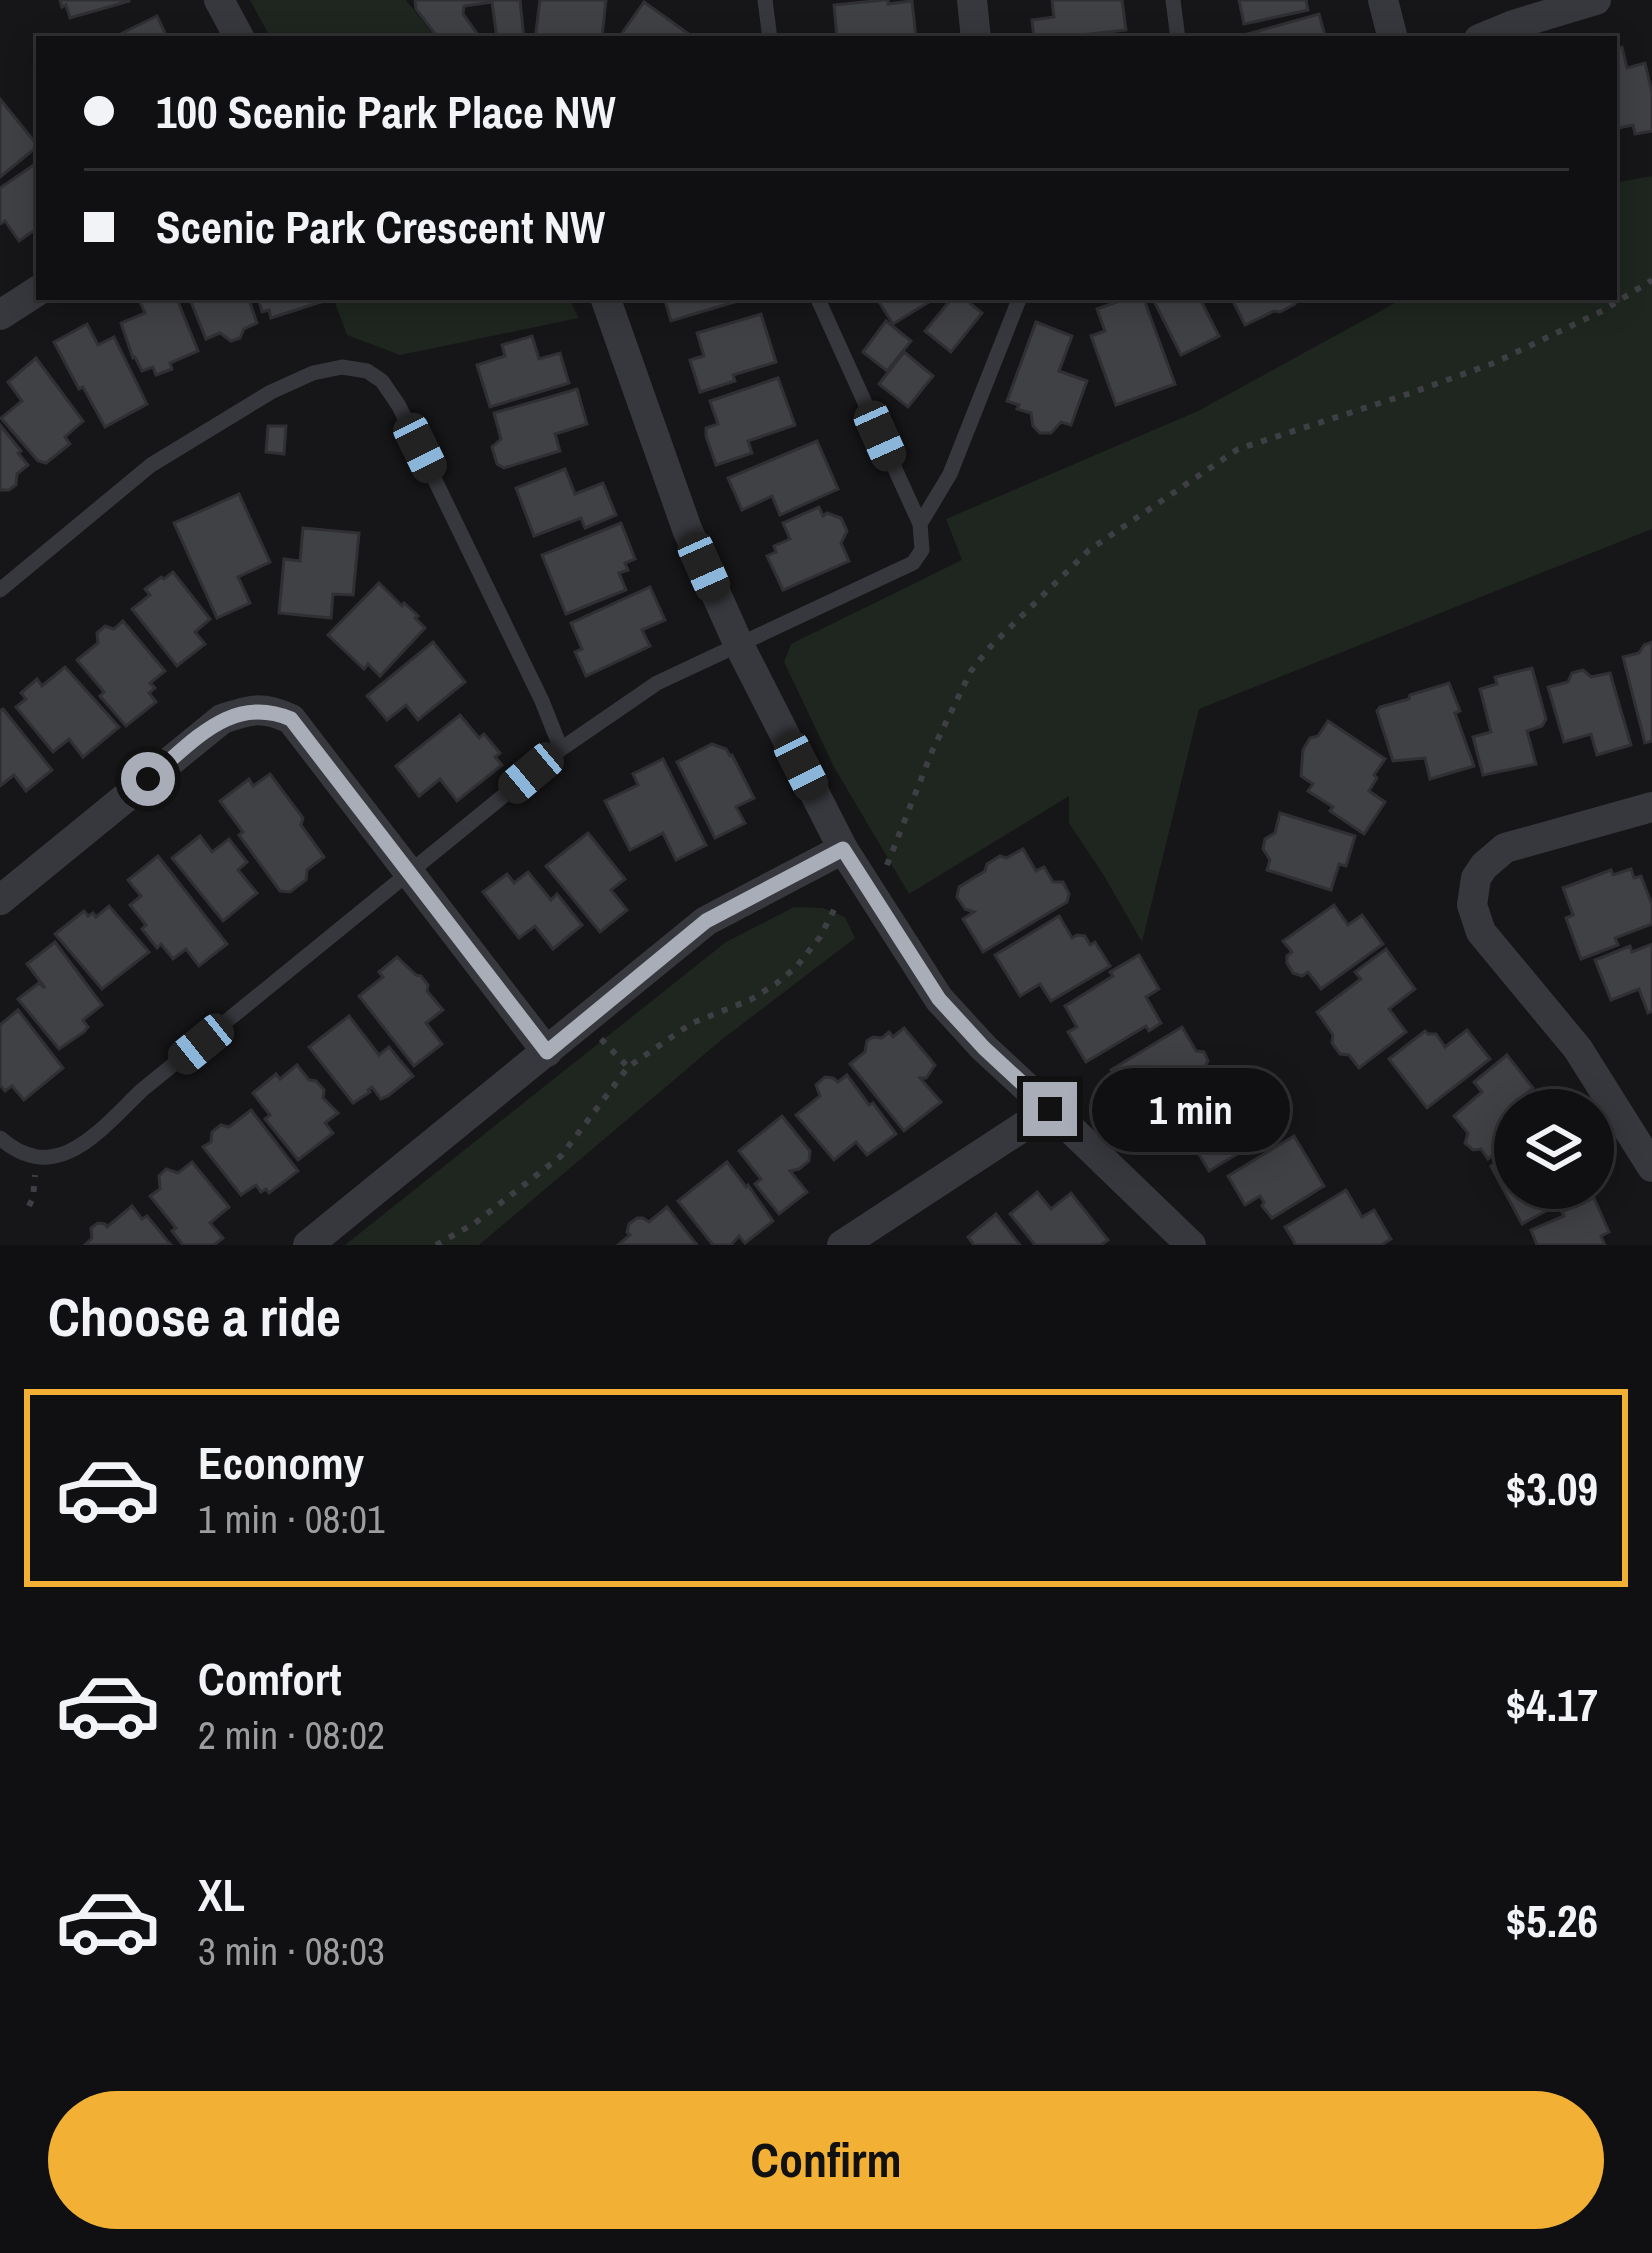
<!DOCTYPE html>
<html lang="en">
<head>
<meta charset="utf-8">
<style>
	body { margin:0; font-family:"Archivo Narrow",sans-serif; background:#19191b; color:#f1f3f6; height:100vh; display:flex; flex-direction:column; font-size:45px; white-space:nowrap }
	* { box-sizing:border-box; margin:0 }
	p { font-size:39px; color:#9c9d9f }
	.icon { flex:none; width:66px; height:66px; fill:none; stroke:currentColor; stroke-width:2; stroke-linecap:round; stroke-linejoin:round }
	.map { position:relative; height:1245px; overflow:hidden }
	.details { display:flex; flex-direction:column; background:#101012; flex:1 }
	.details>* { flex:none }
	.hud { position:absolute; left:36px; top:36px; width:1581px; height:264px; border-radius:0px; box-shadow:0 6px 30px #0003,0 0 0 3px #303032; display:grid; align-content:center; height:264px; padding:0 48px; background:#101012 }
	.tools { position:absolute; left:1494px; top:1089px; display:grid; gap:24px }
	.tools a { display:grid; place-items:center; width:120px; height:120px; border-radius:50%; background:#101012; box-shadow:0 6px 30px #0003,0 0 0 3px #303032; font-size:60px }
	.end { position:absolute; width:54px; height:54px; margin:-27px; border:15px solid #a8adb8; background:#111; box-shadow:0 0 0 6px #111 }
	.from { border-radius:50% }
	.bubble { position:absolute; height:84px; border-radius:42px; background:#101012; box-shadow:0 6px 30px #0003,0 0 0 3px #303032; font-size:39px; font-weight:700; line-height:84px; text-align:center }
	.car { position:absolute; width:36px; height:72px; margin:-36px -18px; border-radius:15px; box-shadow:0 0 9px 3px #0007; background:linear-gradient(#222 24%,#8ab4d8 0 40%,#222 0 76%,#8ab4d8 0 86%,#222 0) }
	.hud b { display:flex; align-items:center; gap:42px; height:114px; font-size:45px }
	.hud b+b { border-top:3px solid #303032 }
	.hud i { width:30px; height:30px; background:#f1f3f6 }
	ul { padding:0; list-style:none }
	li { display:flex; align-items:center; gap:36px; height:198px; margin:0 24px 18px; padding:0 24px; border:6px solid transparent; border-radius:0px }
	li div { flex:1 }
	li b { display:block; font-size:45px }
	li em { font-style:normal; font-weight:700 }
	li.on { border-color:#f2b134 }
	li>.icon { width:108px; height:108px; stroke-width:1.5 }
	h2 { padding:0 48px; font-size:54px; line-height:144px }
	.primary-button { display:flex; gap:24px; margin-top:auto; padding:24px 48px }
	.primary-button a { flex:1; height:138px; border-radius:72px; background:#f2b134; color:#111; font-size:48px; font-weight:700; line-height:138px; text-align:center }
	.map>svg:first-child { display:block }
</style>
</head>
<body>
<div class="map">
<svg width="1652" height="1245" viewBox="0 0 1652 1245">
	<rect width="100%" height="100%" fill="#161618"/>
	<g fill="#1e261f">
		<path d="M250,0h156l31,39h-166z"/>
		<path d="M1652,176v353l-453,180 -57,233 -39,-68 -34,-51v-27l-160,98 -75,-127 -50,-105 7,-18 171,-84 -16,-41 252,-108 208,-114h208v-114z"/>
		<path d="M333,297h235l11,21 -179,37 -53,-20z"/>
		<path d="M794,907l29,1 22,9 10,21 -135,103 -241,204h-134l381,-303z"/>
	</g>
	<g fill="#404145" stroke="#303034" stroke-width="3">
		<path d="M60,0h69v1l-59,17 -4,-13 -4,2z"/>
		<path d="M415,0h105l4,39h-27l-5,-37 -28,4 -1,8 18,25h-42l-23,-30z"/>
		<path d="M540,0h66l-4,37 -67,2z"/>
		<path d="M884,0h4v4l24,-3 4,37 -79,1 -3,-34z"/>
		<path d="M1052,0h70l4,30 -55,6 1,3h-38l-2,-19 22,-3z"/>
		<path d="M1239,0h67l2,10 -64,14z"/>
		<path d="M644,2l49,35 -1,2h-74z"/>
		<path d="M1319,14l7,25h-89v-2z"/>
		<path d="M157,16l11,23h-58z"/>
		<path d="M1622,47l5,21 18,-5 7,30v38l-17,3 -2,-9 -19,4v-80z"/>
		<path d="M0,99l38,47 -38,31z"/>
		<path d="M35,164l4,5v58l-20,14 -14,-20 -5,3v-36z"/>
		<path d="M138,297h38l22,54 -28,12 2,6 -16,6 -3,-8 -11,4 -7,-14 -2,1 -12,-35 24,-10z"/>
		<path d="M189,297h59l9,26 -13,6 -4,9 -9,3 -11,-8 -14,6z"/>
		<path d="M258,297h68l1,3 -56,18 -2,-8 -7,2z"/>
		<path d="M664,297h87l-80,24z"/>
		<path d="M876,297h61l-44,27z"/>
		<path d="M953,297h9l20,16 -31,39 -26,-21z"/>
		<path d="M1131,297h12l32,87 -59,21 -25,-69 14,-5 -8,-22z"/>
		<path d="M1152,297h47l20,39 -38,19z"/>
		<path d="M1231,297h67l-3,7 -15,8 -6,-1 -29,14z"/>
		<path d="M761,314l15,48 -43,13 2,6 -35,11 -10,-32 14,-4 -7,-23z"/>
		<path d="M886,321l25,20 -24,30 -24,-19z"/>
		<path d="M1036,322l36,14 -13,35 28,10 -16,44 -10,-3 -10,11h-11l-7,-7 -2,-13 -14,-4 2,-4 -12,-4z"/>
		<path d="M87,324l11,21 16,-8 33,67 -42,23 -22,-40 -4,2 -25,-47z"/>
		<path d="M532,336l7,23 21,-6 9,30 -79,24 -13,-42 28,-9 -3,-11z"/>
		<path d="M904,352l29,24 -25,31 -29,-23z"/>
		<path d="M36,358l47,63 -18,16 5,7 -24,19 -8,-2 -37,-43 21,-17 -14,-19z"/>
		<path d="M778,378l17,47 -47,16 4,12 -36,12 -10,-29v-8l12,-4 -8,-23z"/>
		<path d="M577,389l10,35 -32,10 5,17 -56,17 -7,-4 -5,-17 9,-8 -7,-26z"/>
		<path d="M0,425l21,26 -3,2 10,12 -11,9 -1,11 -7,5h-9z"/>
		<path d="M268,426h18l-2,28 -18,-2z"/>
		<path d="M817,441l21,48 -58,26 -8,-19 -30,14 -14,-32z"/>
		<path d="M565,469l10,25 28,-11 13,32 -31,13 -4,-10 -47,18 -18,-48z"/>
		<path d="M239,494l31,68 -32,15 12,26 -33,15 -43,-95z"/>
		<path d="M819,507l4,9 4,-3 14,5 6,13 -6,12 8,18 -66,29 -16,-34 9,-4 -2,-6 16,-7 -7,-16z"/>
		<path d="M621,523l14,36 -10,4 3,7 -9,3 7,17 -60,24 -24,-59z"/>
		<path d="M303,528l56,5 -6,62 -20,-1 -2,24 -52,-5 5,-54 16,2z"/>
		<path d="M173,572l37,47 -15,13 10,12 -28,22 -45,-57 18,-14 -5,-6 16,-12 3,2z"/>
		<path d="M379,583l23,23 2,-3 11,10 3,3 -3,2 10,10 -45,48 -12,-12 -4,5 -36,-34z"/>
		<path d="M650,587l15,33 -23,10 8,16 -64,30 -11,-24 7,-3 -11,-26z"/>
		<path d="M123,621l42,50 -15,12 5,5 -6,5 7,9 -30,24 -26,-30 4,-4 -27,-32 21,-17 -1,-10 8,-7 9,3z"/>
		<path d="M433,642l32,40 -47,38 -12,-15 -19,15 -20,-24z"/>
		<path d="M1652,642v99l-7,2 -22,-86 16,-4 5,-8z"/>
		<path d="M65,667l54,60 -36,30 -14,-18 -16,13 -37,-45 10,-8 -5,-6 16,-14 5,7z"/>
		<path d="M1532,668l14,51 -4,7 -15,5 9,33 -53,11 -10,-38 18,-5 -11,-43 17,-5 -2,-7z"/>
		<path d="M1583,670l8,7 19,-4 21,72 -34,10 -6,-21 -27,8 -16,-55 20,-5 4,-9z"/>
		<path d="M1449,683l11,28 -5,2 19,53 -44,13 -5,-21 -32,3 -16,-50 3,-4 29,-8 1,-4z"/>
		<path d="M3,709l49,61 -26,21 -12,-16 -14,11v-75z"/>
		<path d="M460,715l19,23 5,-4 16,19 -5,4 7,8 -45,36 -17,-22 -21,17 -23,-30z"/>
		<path d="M1328,721l57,38 -11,16 3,3 -8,13 16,11 -21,32 -34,-23 3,-4 -25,-16 5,-7 -12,-8 2,-26 7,-12 8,-2z"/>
		<path d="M712,744l14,5 4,7 2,-1 22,43 -18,9 9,16 -30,15 -38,-76z"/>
		<path d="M663,759l43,86 -30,15 -13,-27 -33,17 -25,-49 33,-16 -5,-11z"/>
		<path d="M270,774l33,44 -2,7 23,32 -17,13 -1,10 -16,12 -10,-1 -41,-56 4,-3 -23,-31 29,-22 4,7z"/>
		<path d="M1280,813l75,23 -9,30 -7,-2 -8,26 -64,-20 3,-10 -7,-11 2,-10 10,-6z"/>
		<path d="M588,833l37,46 -14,11 16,20 -27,22 -54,-66z"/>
		<path d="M200,836l12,16 17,-13 18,23 -9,8 19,23 -34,28 -51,-63z"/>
		<path d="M1023,849l13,22 8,-4 9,15h10l6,12 -2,8 -84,50 -20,-33 11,-7 -9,-3 -8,-12 2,-10 26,-16 2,-7 13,-8 6,2z"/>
		<path d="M158,856l69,88 -28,22 -13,-17 -13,10 -12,-15 -4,4 -15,-19 4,-4 -16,-20 11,-9 -13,-16z"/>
		<path d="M1631,869l3,9 7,-2 11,29v19l-37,14 3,7 -37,14 -15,-41 7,-3 -10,-27 48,-18 2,5z"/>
		<path d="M528,872l23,28 6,-6 25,31 -29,24 -18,-23 -16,12 -36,-46 24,-18 7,9z"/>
		<path d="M1334,905l14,20 14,-10 21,29 -62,45 -13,-17 -6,4 -9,-3 -6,-10v-7l5,-4 -9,-11z"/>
		<path d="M109,906l40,46 -47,37 -47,-55 29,-23 4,5 5,-3 3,4z"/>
		<path d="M1059,916l13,22 5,-3 8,1 5,9 5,-3 15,24 -59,35 -11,-17 -20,12 -25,-41z"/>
		<path d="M55,942l47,63 -19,15 5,7 -4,5 -25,17 -41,-50 21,-16 6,5 -18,-24z"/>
		<path d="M1652,944v67l-4,2 -9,-24 -28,11 -16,-40 35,-14 2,6z"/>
		<path d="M1386,949l29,40 -26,20 17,23 -47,36 -10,-13 -9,-1 -8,-11 1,-8 -16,-23 44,-33 -6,-7z"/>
		<path d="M1139,955l20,34 -13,8 15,26 -12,8 -3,-5 -60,36 -18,-30 9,-5 -12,-21 48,-30 -3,-4z"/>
		<path d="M397,957l19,18 5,1 7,9 -1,6 16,19 -17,13 16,21 -28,22 -55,-70 24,-19 -4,-5z"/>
		<path d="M18,1010l45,58 -39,32 -12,-14 -7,5 -5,-6v-60z"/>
		<path d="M349,1016l30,39 10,-8 24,29 -25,20 -7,3 -9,-12 -4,3 2,2 -17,11 -44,-56z"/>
		<path d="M1182,1027l14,24 8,1 4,9 -4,8 8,10 -52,32 -15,-20 -16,10 -18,-31z"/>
		<path d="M904,1028l31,37 -9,13h-6l21,24 -37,29 -54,-67 15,-12 2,-11 6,-4 9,1 7,-6 4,5z"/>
		<path d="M1467,1030l23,29 -63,49 -38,-49 36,-28 3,3h8l9,13z"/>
		<path d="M1507,1055l26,33 -14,12 8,10h-12v27l-27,22 -7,-10 -8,1 -8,-7 3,-10 -14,-17 28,-24 -8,-10z"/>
		<path d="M297,1065l12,15 7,1 8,9 -1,8 15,15 -13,10 8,10 -35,27 -33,-41 5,-4 -17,-22 23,-19 4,5z"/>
		<path d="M847,1075l22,30 4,-2 23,31 -29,21 -11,-13 -22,18 -38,-45 24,-19 -4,-11 9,-8 8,1 5,4z"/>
		<path d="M1236,1080l3,4h5l4,8 -1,9 3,4h11l5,9 -1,8 -4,3 6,11 -58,35 -18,-30 19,-12 -15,-24z"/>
		<path d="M251,1110l47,61 -29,22 -3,-4 -5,3 -5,-7 -15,10 -38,-48 8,-5 1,-10 9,-7 8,2z"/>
		<path d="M782,1116l28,35 -1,10 -10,8 -9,2 17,21 -28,22 -24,-30 6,-5 -22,-28z"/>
		<path d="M1294,1136l30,50 -52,32 -10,-12 2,-4 -4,-6 -15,9 -17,-29z"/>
		<path d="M1515,1153v35h73l-66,36 -31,-58z"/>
		<path d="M192,1162l37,45 -19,16 13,15 -9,7h-31l-11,-14 4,-3 -26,-32 10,-7 -1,-13 7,-7 12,4z"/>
		<path d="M727,1162l19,25 2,-2 25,36 -28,22 -6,-7 -8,9h-18l-35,-44z"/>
		<path d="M1346,1190l16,27 12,-7 17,29 -10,6h-85l-11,-18z"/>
		<path d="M1037,1192l14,17 20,-16 37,47 -7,5h-66l-25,-31z"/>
		<path d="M1594,1198l15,34 -8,4 4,9h-68l-6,-15 33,-14 -2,-4z"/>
		<path d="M132,1206l10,13 5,-3 24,29h-86l7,-7 -1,-10 7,-5 7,1 2,3z"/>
		<path d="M667,1207l30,38h-79l12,-10 -3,-3 2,-8 8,-6h6l6,4z"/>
		<path d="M996,1214l24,31h-46l-6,-8z"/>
	</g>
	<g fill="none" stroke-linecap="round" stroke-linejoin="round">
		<g stroke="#3d3f44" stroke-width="6" stroke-dasharray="6 9" stroke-linecap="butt">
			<path d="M887,865l46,-116 38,-78 19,-24 99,-97 149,-101 170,-55 86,-31 110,-53 48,-30"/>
			<path d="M601,1039l27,28"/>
			<path d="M29,1206l4,-8 2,-23"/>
			<path d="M436,1245l39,-22 86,-67 67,-89 64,-44 58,-23 27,-17 20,-17 23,-29 16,-31"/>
		</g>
		<g stroke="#37383d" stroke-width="15">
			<path d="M765,0l5,39"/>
			<path d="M1173,0l5,39"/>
			<path d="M920,524l30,-50 70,-177"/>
			<path d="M0,590l151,-125 120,-73 42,-19 29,-6 25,4 15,10 17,25 143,295 19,48 -419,341c-41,39 -85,98 -142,48"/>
			<path d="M561,749l96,-66 256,-120 9,-13 -2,-26 -103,-227"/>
		</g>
		<g stroke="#37383d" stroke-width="30">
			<path d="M219,0l21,39"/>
			<path d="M972,0l4,39"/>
			<path d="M1383,0l10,39"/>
			<path d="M1479,39l34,-14 83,-25"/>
			<path d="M605,297l82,232 51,114 105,206 96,150 45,49 66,61"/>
			<path d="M0,315l39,-25"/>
			<path d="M1652,807l-147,41 -21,18 -8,12 -4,27 9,27 97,117 74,118"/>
			<path d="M0,900l222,-181c29,-10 40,-13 69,0l256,333"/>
			<path d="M308,1245l398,-324 137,-72"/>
			<path d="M842,1245l208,-136 141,136"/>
		</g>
	</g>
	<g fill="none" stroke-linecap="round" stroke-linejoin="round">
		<path stroke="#a8adb8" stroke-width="15" d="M148,779c44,-35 82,-86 143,-60l256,333 159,-131 137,-72 96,150 45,49 66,61"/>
	</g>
</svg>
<div class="tools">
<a><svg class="icon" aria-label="layers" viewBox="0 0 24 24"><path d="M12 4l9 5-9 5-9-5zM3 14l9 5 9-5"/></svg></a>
</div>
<i class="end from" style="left:148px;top:779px"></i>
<i class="end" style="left:1050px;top:1109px"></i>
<div class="bubble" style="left:1092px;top:1068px;width:198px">1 min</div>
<i class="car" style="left:880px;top:436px;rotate:156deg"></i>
<i class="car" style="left:420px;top:448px;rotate:154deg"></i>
<i class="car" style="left:704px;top:567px;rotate:156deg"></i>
<i class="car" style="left:801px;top:766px;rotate:153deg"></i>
<i class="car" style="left:531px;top:773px;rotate:230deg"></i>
<i class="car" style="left:201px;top:1044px;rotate:231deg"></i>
<div class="hud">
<b><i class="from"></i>100 Scenic Park Place NW</b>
<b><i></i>Scenic Park Crescent NW</b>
</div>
</div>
<section class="details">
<h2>Choose a ride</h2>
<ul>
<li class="on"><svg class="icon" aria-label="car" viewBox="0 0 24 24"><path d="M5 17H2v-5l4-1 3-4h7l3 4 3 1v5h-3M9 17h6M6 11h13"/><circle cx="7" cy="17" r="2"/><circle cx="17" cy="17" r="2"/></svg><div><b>Economy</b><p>1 min · 08:01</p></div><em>$3.09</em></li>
<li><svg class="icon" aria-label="car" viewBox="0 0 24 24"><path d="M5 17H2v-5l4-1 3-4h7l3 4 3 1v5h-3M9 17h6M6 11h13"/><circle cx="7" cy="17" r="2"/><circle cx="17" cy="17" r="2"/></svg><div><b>Comfort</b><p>2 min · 08:02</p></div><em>$4.17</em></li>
<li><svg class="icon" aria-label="car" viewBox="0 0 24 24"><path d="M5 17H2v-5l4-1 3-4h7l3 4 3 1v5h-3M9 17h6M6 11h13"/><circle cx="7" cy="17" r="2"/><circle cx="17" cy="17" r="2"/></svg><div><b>XL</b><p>3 min · 08:03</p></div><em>$5.26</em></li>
</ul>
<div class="primary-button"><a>Confirm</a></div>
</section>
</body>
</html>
